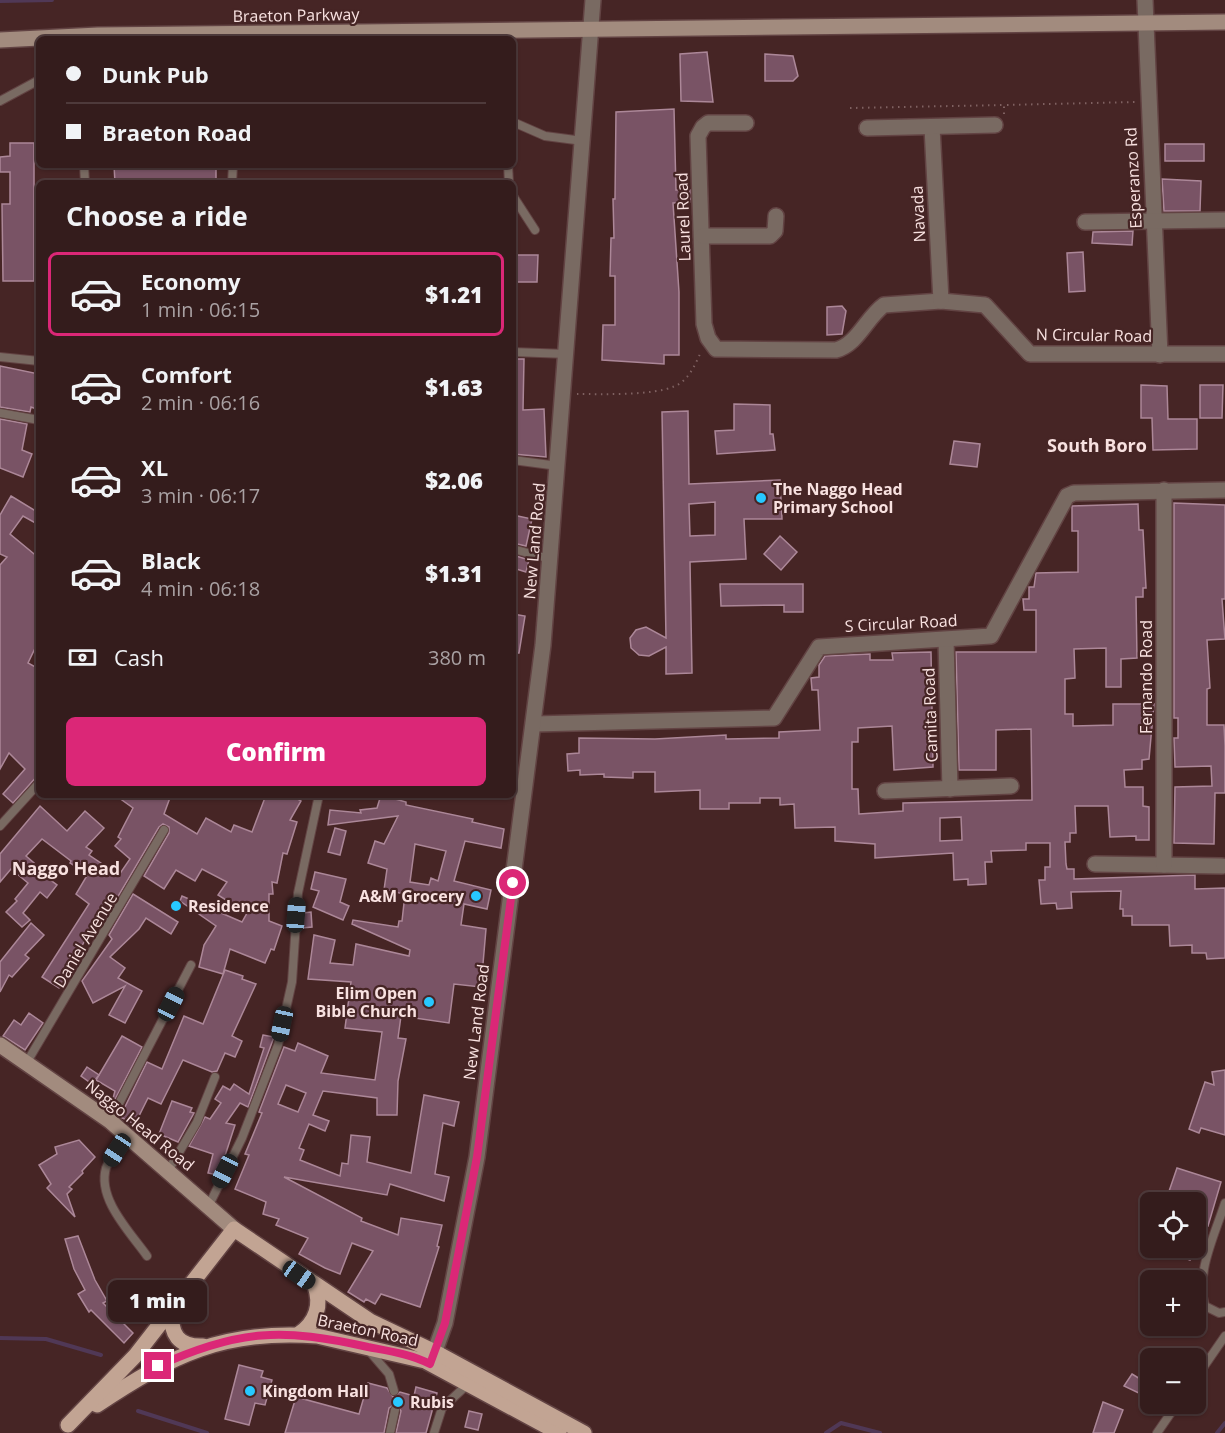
<!DOCTYPE html>
<html lang="en">
<head>
<meta charset="utf-8">
<style>
	body { margin:0; font-family:"Open Sans",sans-serif; background:#3c2525; color:#f1f3f6; height:100vh; display:flex; flex-direction:column; font-size:22px; white-space:nowrap }
	* { box-sizing:border-box; margin:0 }
	p { font-size:20px; color:#a9a1a3 }
	.icon { flex:none; width:33px; height:33px; fill:none; stroke:currentColor; stroke-width:2; stroke-linecap:round; stroke-linejoin:round }
	.map { position:relative; flex:1; overflow:hidden }
	.side { position:absolute; left:36px; top:180px; width:480px; height:618px; display:flex; flex-direction:column; background:#341c1c; border-radius:9px; box-shadow:0 2px 4px #0004,0 0 0 2px #4e3a3b }
	.side>* { flex:none }
	.hud { position:absolute; left:36px; top:36px; width:480px; height:132px; border-radius:9px; box-shadow:0 2px 4px #0004,0 0 0 2px #4e3a3b; display:grid; align-content:center; height:132px; padding:0 30px; background:#341c1c }
	.tools { position:absolute; left:1140px; top:1192px; display:grid; gap:12px }
	.tools a { display:grid; place-items:center; width:66px; height:66px; border-radius:9px; background:#341c1c; box-shadow:0 2px 4px #0004,0 0 0 2px #4e3a3b; font-size:30px }
	.end { position:absolute; width:27px; height:27px; margin:-14px; border:8px solid #db2777; background:#fff; box-shadow:0 0 0 3px #fff }
	.from { border-radius:50% }
	.bubble { position:absolute; height:42px; border-radius:9px; background:#341c1c; box-shadow:0 2px 4px #0004,0 0 0 2px #4e3a3b; font-size:20px; font-weight:800; line-height:42px; text-align:center }
	.car { position:absolute; width:18px; height:36px; margin:-18px -9px; border-radius:8px; box-shadow:0 0 4px 2px #0007; background:linear-gradient(#222 24%,#8ab4d8 0 40%,#222 0 76%,#8ab4d8 0 86%,#222 0) }
	.hud b { display:flex; align-items:center; gap:21px; height:57px; font-size:22px }
	.hud b+b { border-top:2px solid #4e3a3b }
	.hud i { width:15px; height:15px; background:#f1f3f6 }
	ul { padding:0; list-style:none }
	li { display:flex; align-items:center; gap:18px; height:84px; margin:0 12px 9px; padding:0 18px; border:3px solid transparent; border-radius:9px }
	li div { flex:1 }
	li b { display:block; font-size:22px }
	li em { font-style:normal; font-weight:800 }
	li.on { border-color:#db2777 }
	li>.icon { width:54px; height:54px; stroke-width:1.5 }
	h2 { padding:0 30px; font-size:27px; line-height:72px }
	.pay { display:flex; align-items:center; gap:15px; height:66px; padding:0 30px; font-size:22px }
	.pay p { margin-inline-start:auto }
	.button { display:flex; gap:12px; margin-top:auto; padding:12px 30px }
	.button a { flex:1; height:69px; border-radius:9px; background:#db2777; color:#fff; font-size:24px; font-weight:800; line-height:69px; text-align:center }
	.map>svg:first-child { display:block }
</style>
</head>
<body>
<div class="map">
<svg width="1225" height="1433" viewBox="0 0 1225 1433">
	<rect width="100%" height="100%" fill="#462525"/>
	<g fill="none" stroke-linecap="round" stroke-linejoin="round">
		<g stroke="#503856" stroke-width="4">
			<path d="M0,1l52,-1"/>
			<path d="M0,1338l46,1 55,16"/>
			<path d="M138,1411l69,22"/>
			<path d="M826,1433l15,-10 39,10"/>
			<path d="M1217,1433l8,-10"/>
		</g>
	</g>
	<g fill="#795365" stroke="#ac8798" stroke-width="1.5" fill-rule="evenodd">
		<path d="M707,52l6,50 -32,-1 -1,-47z"/>
		<path d="M765,54l28,2 5,20 -5,5h-28z"/>
		<path d="M674,109l2,81h14v12l-17,1 6,89v63h-15v9l-62,-4 1,-35h12v-49h-5l1,-38h3l-1,-39h2l1,-87z"/>
		<path d="M10,143h24v138h-31l-1,-77h8v-32h-10v-15l10,-1z"/>
		<rect x="1165" y="144" width="39" height="17"/>
		<path d="M114,165h102v18h-101z"/>
		<path d="M1162,179l39,2 -1,30h-36z"/>
		<path d="M1133,231l-1,14 -40,-2 1,-11z"/>
		<path d="M1083,252l2,39 -16,1 -2,-39z"/>
		<path d="M513,255h25l-1,27h-24z"/>
		<path d="M842,306l4,5 -4,23 -15,1v-28z"/>
		<path d="M513,359h11l-1,51 21,-1 2,48 -33,-3z"/>
		<path d="M0,366l39,8v36l-8,-3 -1,5 -30,-5z"/>
		<path d="M1141,385l26,1 1,33h29v30l-44,1 -1,-32h-11z"/>
		<path d="M1200,385h23l-1,33h-22z"/>
		<path d="M734,404l36,1v29h3l2,16 -58,4 -2,-23 19,-1z"/>
		<path d="M688,411l1,73 91,-4 2,39h-38l2,40 -56,3 2,111 -26,1v-27l-17,9 -10,-1 -8,-7 -1,-10 6,-8 10,-3 20,11 -4,-226zM715,502v33l-25,1 -1,-32z"/>
		<path d="M0,419l27,5 -5,26 10,4 -9,23 -23,-9z"/>
		<path d="M954,441l26,3 -3,23 -27,-3z"/>
		<path d="M11,496l28,17v12l-16,-9 -13,18 29,24v82l-11,23 11,6v105l-26,29 -10,-9 22,-25 -16,-16 -9,16v-204l7,-8 -7,-3v-39z"/>
		<path d="M1174,503l51,2v94h-3l3,40 -18,1 3,48 -3,1v36h17l1,21v47h-10l-1,51 -40,-1 1,-56 37,-1 -1,-20 -36,1 -1,-29h4v-20h-4z"/>
		<path d="M1138,504l1,26h4l3,58h-3v9h-7l1,61 -16,1v28h-15v-39l-32,1 1,29 -10,1v35h8v12l40,-1v-21h41l-5,55 -7,1v9l-18,1 1,17h18v19l6,1v33h-13v-4l-26,1 -2,-31h-33l1,27h-6v9h-5l1,22 1,5h7v10l121,-4v14l30,-1v70l-18,1 -1,-6h-14v-8l-22,1 -1,-21h-37v-9h-9v-7h-3l1,-18 -50,1 1,16 -15,1 -1,-6 -15,1 -2,-24h6v-13h5v-24h-24v7l-35,1 1,11h-7l1,22 -18,1v-6l-14,1 -1,-27 -78,5v-14l-40,-3v-14l-40,1 -1,-24 -14,1v-7h-20v5h-31v6h-29v-19l-45,2v-20h-22v6l-29,-1v-3l-24,1v-5l-12,1 -1,-17 12,-1v-15l76,1 71,-4v4l53,-1v-6l41,-2 -2,-40h-6l-1,-12 8,-1v-12l6,-9 45,-2v6h23l-1,-7 39,-1 2,115 -39,3 -2,-44 -34,2v14h-6v47h6l1,25 44,-3v-8l129,-3 -1,-71 -35,1v40h-37l-3,-118h80v-42h-12l-1,-11h6v-12h5l2,-14 42,-1v-41h-6v-25zM961,817l1,23 -22,1v-23z"/>
		<path d="M513,515l19,4 -6,27 -13,-3z"/>
		<path d="M780,536l17,16 -16,18 -17,-16z"/>
		<path d="M513,555l16,5 -3,12 -13,-4z"/>
		<path d="M720,584h83v28h-19v-7l-63,1z"/>
		<path d="M513,614l12,2 -6,37h-6z"/>
		<path d="M115,795h56l-7,19 33,20 9,-16 25,14 3,-7 18,7 14,-37h25l10,6 -11,19 7,2 -10,32 -4,-1 -6,30 -5,-1 1,12h-4v27l13,5 -8,24 -3,-1 -6,14 -35,-14 -7,25 -24,-7 5,-22 12,-19 -36,-25 2,-5 60,26 5,-9 -29,-18 9,-13 -25,-13 -7,12 -19,-11 -12,19 -20,-13 25,-43v-6l-6,-3 -4,3 -59,100 -5,-5 -36,66 -17,-11 47,-73 -13,-10 12,-20 -18,-11 1,-2 -29,-22 -16,17 8,7 -2,3 25,19 -10,13 -7,-6 -17,21 7,7 -8,7 -16,-15 11,-11 -2,-2 13,-16 -17,-14 -11,13v-28l40,-48 27,25 18,-20 19,17 -18,19 6,4 -3,4 30,20 11,-16 -15,-13 6,-7 -3,-2 15,-29z"/>
		<path d="M381,795l25,7v3l67,14 -1,3 32,7 -3,19 -36,-7 -11,40 37,9 -4,19 -23,-5 -3,21 25,4 -5,58 -27,-3 -5,39 -48,-7 -3,22 8,1 -8,42 -1,34h-20v-17l-54,-7 -10,24 16,6 -4,10 -16,-7 -10,24 5,2 -4,10 40,16 2,-13 6,1 3,-29 19,2 -3,25 44,11 13,-78 35,7 -5,24 -11,-3 -8,51 14,3 -5,24 -54,-17 -3,11 -103,-18 78,41 -1,3 37,14 3,-17 41,7 -5,21 2,1 -19,60 -39,-13 -6,10 -9,-5 -2,3 -16,-10 25,-41 -21,-8 -12,31 -15,-6 -26,-14 9,-16 -32,-13 3,-6 -16,-5 3,-12 -31,-13 14,-34 -4,-1 17,-41 -3,-1 25,-65 11,4 3,-8 30,13 -7,17 54,7 7,-48 -37,-4 6,-46 -43,-3 6,-44 21,5 -5,23 23,2 3,-21 53,12 1,-6 -58,-26 1,-4 45,7 1,-6h3l3,-27 -21,-4 3,-21 -19,-6 7,-22 9,3 14,-28 -70,9 2,-15 31,3 -1,-3 17,-2zM415,844l31,7 -8,30 -7,-3 -2,7 -19,-3zM286,1085l20,8 -8,19 -20,-8z"/>
		<path d="M335,828l11,3 -6,24 -12,-3z"/>
		<path d="M315,872l31,7 -6,23 9,4 -6,14 -30,-13 6,-16 -8,-2z"/>
		<path d="M133,894l45,28 -7,12 -25,-16 -7,11 -29,28 15,11 -7,10 24,13 -17,32 -16,-8 16,-29 -32,17 -11,-22 30,-42 -3,-4z"/>
		<path d="M311,912l1,15 -10,1 1,-15z"/>
		<path d="M31,923l13,12 -19,20 4,3 -17,19 -3,-2 -9,17v-30z"/>
		<path d="M225,970l18,6 -1,3 14,5 -24,52 10,5 -7,16 -10,-4 -8,18 -5,1 -29,-12 -22,44 -13,-6 -13,26 -15,-7 27,-55 15,7 22,-53 19,8z"/>
		<path d="M29,1013l14,10 -18,27 -22,-14 11,-16 7,5z"/>
		<path d="M263,1035l11,2 -26,70 -8,-4 -14,20 9,2 -12,37 -6,13 -9,-2 5,-19 -24,-8 16,-29 5,2 11,-16 -6,-4 8,-13 7,4 4,-6 15,10 15,-46 -4,-1z"/>
		<path d="M122,1036l20,11 -32,62 5,-18 -19,-11z"/>
		<path d="M87,1067l12,8 -7,9 -11,-8z"/>
		<path d="M1225,1070v65l-24,-7 -2,5 -10,-4 16,-47 9,3 -2,-13z"/>
		<path d="M172,1101l20,7 -2,4 4,1 -16,29 -19,-8z"/>
		<path d="M79,1140l16,17 -13,14 1,2 -14,14 3,2 -5,5 8,23 -28,-29 4,-4 -12,-19 18,-11 -2,-7z"/>
		<path d="M1177,1168l44,14 -13,44 -12,-5v-18h-31z"/>
		<path d="M78,1236l17,44 12,21 -4,2 30,30 -9,10 -33,-33 -2,2 -11,-18 7,-4 -11,-21 -9,-30z"/>
		<path d="M1159,1248h41l-10,12z"/>
		<path d="M239,1365l24,6 -2,6 11,3 -7,25 -10,-2 -6,22 -24,-6z"/>
		<path d="M1132,1374l18,11 -5,11 -21,-10z"/>
		<path d="M368,1383l19,5 6,9 7,-5 14,4 2,-9 21,6 -11,40h-30l5,-22 -5,-7 -7,4 -5,25h-99l11,-36 63,17z"/>
		<path d="M1103,1402l20,8 -9,23h-21z"/>
		<path d="M469,1411l13,3 -4,16 -13,-3z"/>
	</g>
	<g fill="none" stroke-linecap="round" stroke-linejoin="round">
		<defs>
			<g id="service">
				<path d="M0,101l39,-21"/>
				<path d="M513,122l32,14 38,5"/>
				<path d="M84,165l1,18"/>
				<path d="M508,165l1,18"/>
				<path d="M232,183l1,-18"/>
				<path d="M513,196l22,34"/>
				<path d="M513,352l54,2"/>
				<path d="M0,357l39,4"/>
				<path d="M0,413l39,7"/>
				<path d="M513,460l45,6"/>
				<path d="M513,549l37,10"/>
				<path d="M0,826l39,-43"/>
				<path d="M27,1062l137,-232"/>
				<path d="M110,1121l81,-156"/>
				<path d="M127,1135c-7,10 -17,21 -21,33 -9,31 24,64 41,88"/>
				<path d="M168,1171l29,-49 18,-45"/>
				<path d="M1225,1203c-10,31 -30,71 -20,103l14,7 6,-1"/>
				<path d="M209,1205l33,-67 36,-93 14,-63 6,-89 21,-98"/>
				<path d="M370,1352l19,22 5,17"/>
				<path d="M1196,1378l29,-42"/>
				<path d="M390,1433l5,-23"/>
				<path d="M434,1433l8,-25 26,-24"/>
				<path d="M1157,1433l20,-29"/>
			</g>
			<g id="minor">
				<path d="M1145,0l15,355"/>
				<path d="M746,123h-38l-5,4 -5,9 6,188 4,14 8,11 120,1c22,-6 30,-32 48,-45l57,-4 44,4 45,49h195"/>
				<path d="M932,127l9,174"/>
				<path d="M867,128l128,-3"/>
				<path d="M1085,222l140,-2"/>
				<path d="M703,236h67l5,-5 1,-15"/>
				<path d="M946,640l4,149"/>
				<path d="M534,724l240,-6 45,-71 172,-11 76,-140 7,-3 151,-3"/>
				<path d="M885,791l126,-5"/>
				<path d="M1095,864l127,2"/>
				<path d="M1164,865v-375"/>
			</g>
			<path id="tertiary" d="M431,1362l14,-39 32,-166 66,-512 50,-645"/>
			<g id="secondary">
				<path d="M0,40l98,-5 1127,-13"/>
				<path d="M0,1045l110,76 124,108"/>
			</g>
			<g id="primary">
				<path d="M172,1311c-2,23 6,36 31,35"/>
				<path d="M299,1334c17,-12 23,-28 16,-48"/>
				<path d="M97,1405c75,-50 127,-76 220,-69l108,25 134,72"/>
				<path d="M68,1425l67,-69 99,-127 136,92 65,31 149,81"/>
			</g>
		</defs>
		<use href="#service" stroke="#624343" stroke-width="10"/>
		<use href="#minor" stroke="#624343" stroke-width="18"/>
		<use href="#tertiary" stroke="#624343" stroke-width="18"/>
		<use href="#secondary" stroke="#624343" stroke-width="18"/>
		<use href="#primary" stroke="#624343" stroke-width="18"/>
		<g stroke="#7f6161" stroke-width="2" stroke-dasharray="1.5 4.5" stroke-linecap="butt">
			<path d="M850,108l154,-3"/>
			<path d="M1004,114v-9l132,-3"/>
			<path d="M577,394c25,0 76,2 98,-8 13,-5 20,-21 25,-32"/>
		</g>
		<use href="#service" stroke="#796a62" stroke-width="8"/>
		<use href="#minor" stroke="#796a62" stroke-width="15"/>
		<use href="#tertiary" stroke="#796a62" stroke-width="15"/>
		<use href="#secondary" stroke="#a28b7e" stroke-width="15"/>
		<use href="#primary" stroke="#c2a493" stroke-width="15"/>
	</g>
	<g fill="none" stroke-linecap="round" stroke-linejoin="round">
		<path stroke="#db2777" stroke-width="8" d="M158,1366c81,-37 125,-38 210,-19 21,4 43,7 62,17l15,-41 32,-166 36,-274"/>
	</g>
	<g fill="#27c8ff" stroke="#462525" stroke-width="2">
		<circle cx="761" cy="498" r="6"/>
		<circle cx="476" cy="896" r="6"/>
		<circle cx="176" cy="906" r="6"/>
		<circle cx="429" cy="1002" r="6"/>
		<circle cx="250" cy="1391" r="6"/>
		<circle cx="398" cy="1402" r="6"/>
	</g>
	<g text-anchor="middle" stroke-width="4.5" stroke-linejoin="round" paint-order="stroke">
		<g font-size="16" fill="#f8e1e0" stroke="#462525">
			<text transform="translate(296 15) rotate(-1)" y="6">Braeton Parkway</text>
			<text transform="translate(1133 178) rotate(-93)" y="6">Esperanzo Rd</text>
			<text transform="translate(918 214) rotate(-93)" y="6">Navada</text>
			<text transform="translate(683 217) rotate(-92)" y="6">Laurel Road</text>
			<text transform="translate(1094 335) rotate(1)" y="6">N Circular Road</text>
			<text transform="translate(534 541) rotate(-85)" y="6">New Land Road</text>
			<text transform="translate(901 623) rotate(-3)" y="6">S Circular Road</text>
			<text transform="translate(1146 677) rotate(-90)" y="6">Fernando Road</text>
			<text transform="translate(930 715) rotate(-92)" y="6">Camita Road</text>
			<text transform="translate(85 940) rotate(-59)" y="6">Daniel Avenue</text>
			<text transform="translate(476 1022) rotate(-83)" y="6">New Land Road</text>
			<text transform="translate(140 1125) rotate(39)" y="6">Naggo Head Road</text>
			<text transform="translate(368 1330) rotate(12)" y="6">Braeton Road</text>
		</g>
		<g font-size="16" font-weight="bold" fill="#f8e1e0" stroke="#462525" text-anchor="start">
			<text x="773" y="495">The Naggo Head<tspan x="773" dy="18">Primary School</tspan></text>
			<text x="464" y="902" text-anchor="end">A&amp;M Grocery</text>
			<text x="188" y="912">Residence</text>
			<text x="417" y="999" text-anchor="end">Elim Open<tspan x="417" dy="18">Bible Church</tspan></text>
			<text x="262" y="1397">Kingdom Hall</text>
			<text x="410" y="1408">Rubis</text>
		</g>
		<g font-size="18" font-weight="bold" fill="#f8e1e0" stroke="#462525">
			<text x="1097" y="452">South Boro</text>
			<text x="66" y="875">Naggo Head</text>
		</g>
	</g>
</svg>
<div class="tools">
<a><svg class="icon" aria-label="locate" viewBox="0 0 24 24"><circle cx="12" cy="12" r="6"/><path d="M12 2v4M12 18v4M2 12h4M18 12h4"/></svg></a>
<a>+</a>
<a>−</a>
</div>
<i class="end from" style="left:513px;top:883px"></i>
<i class="end" style="left:158px;top:1366px"></i>
<div class="bubble" style="left:108px;top:1280px;width:99px">1 min</div>
<i class="car" style="left:296px;top:915px;rotate:4deg"></i>
<i class="car" style="left:171px;top:1004px;rotate:27deg"></i>
<i class="car" style="left:282px;top:1024px;rotate:192deg"></i>
<i class="car" style="left:117px;top:1150px;rotate:213deg"></i>
<i class="car" style="left:225px;top:1171px;rotate:207deg"></i>
<i class="car" style="left:299px;top:1275px;rotate:125deg"></i>
<div class="hud">
<b><i class="from"></i>Dunk Pub</b>
<b><i></i>Braeton Road</b>
</div>
<section class="side">
<h2>Choose a ride</h2>
<ul>
<li class="on"><svg class="icon" aria-label="car" viewBox="0 0 24 24"><path d="M5 17H2v-5l4-1 3-4h7l3 4 3 1v5h-3M9 17h6M6 11h13"/><circle cx="7" cy="17" r="2"/><circle cx="17" cy="17" r="2"/></svg><div><b>Economy</b><p>1 min · 06:15</p></div><em>$1.21</em></li>
<li><svg class="icon" aria-label="car" viewBox="0 0 24 24"><path d="M5 17H2v-5l4-1 3-4h7l3 4 3 1v5h-3M9 17h6M6 11h13"/><circle cx="7" cy="17" r="2"/><circle cx="17" cy="17" r="2"/></svg><div><b>Comfort</b><p>2 min · 06:16</p></div><em>$1.63</em></li>
<li><svg class="icon" aria-label="car" viewBox="0 0 24 24"><path d="M5 17H2v-5l4-1 3-4h7l3 4 3 1v5h-3M9 17h6M6 11h13"/><circle cx="7" cy="17" r="2"/><circle cx="17" cy="17" r="2"/></svg><div><b>XL</b><p>3 min · 06:17</p></div><em>$2.06</em></li>
<li><svg class="icon" aria-label="car" viewBox="0 0 24 24"><path d="M5 17H2v-5l4-1 3-4h7l3 4 3 1v5h-3M9 17h6M6 11h13"/><circle cx="7" cy="17" r="2"/><circle cx="17" cy="17" r="2"/></svg><div><b>Black</b><p>4 min · 06:18</p></div><em>$1.31</em></li>
</ul>
<div class="pay"><svg class="icon" aria-label="cash" viewBox="0 0 24 24"><path d="M3 7h18v10H3z"/><circle cx="12" cy="12" r="2"/></svg>Cash<p>380 m</p></div>
<div class="button"><a>Confirm</a></div>
</section>
</div>
</body>
</html>
